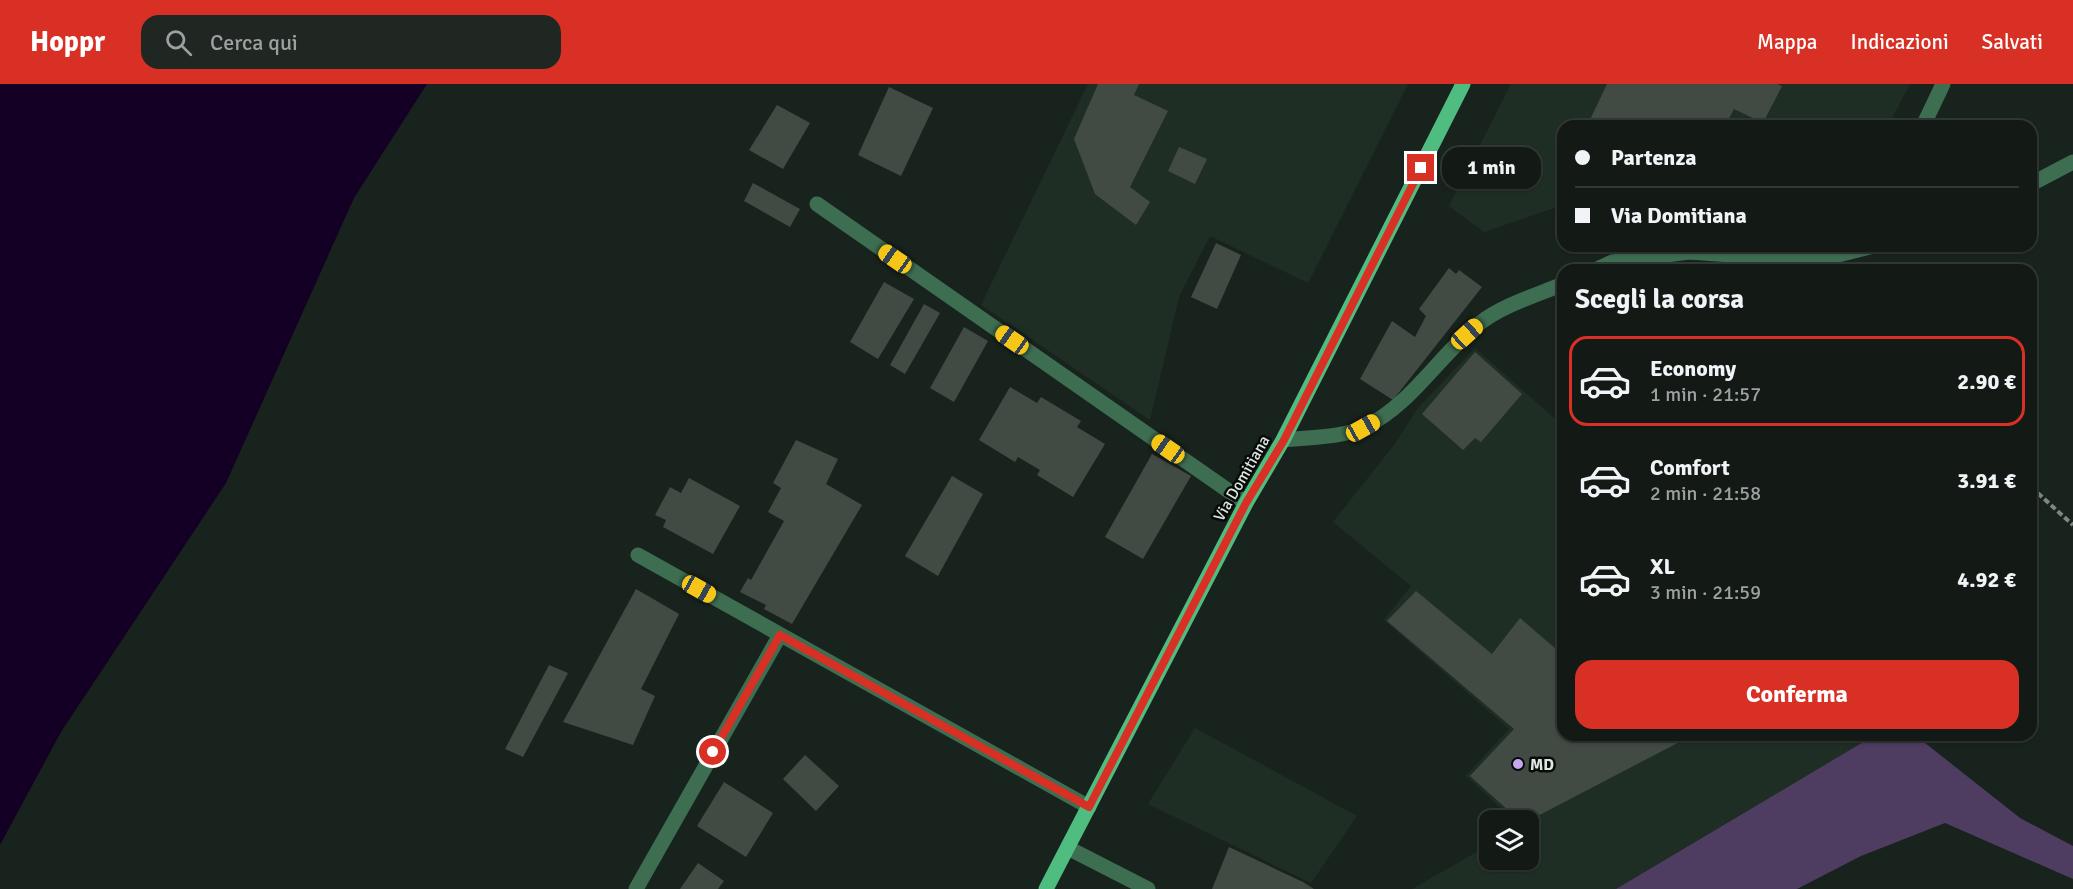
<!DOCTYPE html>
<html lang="it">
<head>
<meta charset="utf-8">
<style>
	body { margin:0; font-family:Signika,sans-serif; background:#202723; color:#f1f3f6; height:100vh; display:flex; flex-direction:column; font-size:22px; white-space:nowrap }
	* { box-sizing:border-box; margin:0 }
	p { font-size:20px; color:#9da1a1 }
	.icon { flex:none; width:33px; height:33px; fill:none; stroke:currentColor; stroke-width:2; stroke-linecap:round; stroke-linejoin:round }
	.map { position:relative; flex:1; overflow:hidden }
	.sheet { position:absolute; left:1557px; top:180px; width:480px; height:477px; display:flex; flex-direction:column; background:#131a16; border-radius:18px; box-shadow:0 2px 4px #0004,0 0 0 2px #323835 }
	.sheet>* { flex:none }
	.guide { position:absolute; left:1557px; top:36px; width:480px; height:132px; border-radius:18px; box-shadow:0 2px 4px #0004,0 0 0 2px #323835; display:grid; align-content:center; height:132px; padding:0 18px; background:#131a16 }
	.fabs { position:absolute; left:1479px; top:726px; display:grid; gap:12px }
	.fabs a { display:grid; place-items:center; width:60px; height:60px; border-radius:12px; background:#131a16; box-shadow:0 2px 4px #0004,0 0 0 2px #323835; font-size:30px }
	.end { position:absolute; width:27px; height:27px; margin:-14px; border:8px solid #d93025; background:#fff; box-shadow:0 0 0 3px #fff }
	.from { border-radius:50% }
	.bubble { position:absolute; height:42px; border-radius:18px; background:#131a16; box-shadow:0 2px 4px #0004,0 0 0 2px #323835; font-size:20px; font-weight:700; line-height:42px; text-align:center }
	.car { position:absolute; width:18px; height:36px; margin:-18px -9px; border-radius:8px; box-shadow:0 0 4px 2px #0007; background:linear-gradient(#f5c518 24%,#345 0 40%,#f5c518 0 76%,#345 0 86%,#f5c518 0) }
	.guide b { display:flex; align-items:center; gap:21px; height:57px; font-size:22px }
	.guide b+b { border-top:2px solid #323835 }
	.guide i { width:15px; height:15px; background:#f1f3f6 }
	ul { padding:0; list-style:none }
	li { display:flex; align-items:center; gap:18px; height:90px; margin:0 12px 9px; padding:0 6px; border:3px solid transparent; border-radius:18px }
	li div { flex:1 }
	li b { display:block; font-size:22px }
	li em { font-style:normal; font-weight:700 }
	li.on { border-color:#d93025 }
	li>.icon { width:54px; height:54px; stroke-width:1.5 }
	h2 { padding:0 18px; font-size:27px; line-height:72px }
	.button { display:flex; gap:12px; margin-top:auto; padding:12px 18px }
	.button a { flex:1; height:69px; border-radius:18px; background:#d93025; color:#fff; font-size:24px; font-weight:700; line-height:69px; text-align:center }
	header { display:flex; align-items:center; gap:36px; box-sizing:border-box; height:84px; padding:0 30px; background:#d93025; color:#fff }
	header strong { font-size:28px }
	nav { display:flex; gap:33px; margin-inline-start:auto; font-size:21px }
	.search { width:420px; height:54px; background:#202723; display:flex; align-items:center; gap:15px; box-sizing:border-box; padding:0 21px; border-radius:18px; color:#9da1a1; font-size:22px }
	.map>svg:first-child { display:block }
</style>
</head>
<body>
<header>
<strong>Hoppr</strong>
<div class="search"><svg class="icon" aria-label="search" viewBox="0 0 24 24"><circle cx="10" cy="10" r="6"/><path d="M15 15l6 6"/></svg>Cerca qui</div>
<nav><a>Mappa</a><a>Indicazioni</a><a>Salvati</a></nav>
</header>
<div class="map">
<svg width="2073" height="805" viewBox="0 0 2073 805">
	<rect width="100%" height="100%" fill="#19231d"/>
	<g fill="#1f2e24">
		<path d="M1088,0h320l-100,199 -98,-47 -31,61 -29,123 -169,-115z"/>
		<path d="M1511,0h399l-22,42h-325v79l-79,27 -35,-26z"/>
		<path d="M1475,264l88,78v309h312l-259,154h-204l77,-44 1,15h38v-40h-14l-48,-44 43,-47 -125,-109 27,-34 -78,-64 61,-77 24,-37z"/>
		<path d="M1195,644l162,88 -46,67 -163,-79z"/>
	</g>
	<path fill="#4e3c61" d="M1875,651h40l105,83 53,28v33l-128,-56 -84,33 -64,33h-181z"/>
	<path fill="#130024" d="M0,0h427l-73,114 -128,285 -165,249 -61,113z"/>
	<g fill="#414b44">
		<path d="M1098,0h41l-5,11 34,16 -38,76 20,15 -14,23 -41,-31 -21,-55z"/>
		<path d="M1607,0h170l5,2 -19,37 -29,-14 -9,17h-138z"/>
		<path d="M889,3l44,21 -32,68 -43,-21z"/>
		<path d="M777,21l33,18 -27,46 -34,-19z"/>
		<path d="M1179,63l28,12 -12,25 -27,-13z"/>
		<path d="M753,99l47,26 -10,18 -46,-26z"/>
		<path d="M1216,159l25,12 -24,54 -26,-12z"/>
		<path d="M1449,184l7,6 3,-4 23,17 -89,113 -33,-21 32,-58 23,16 11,-21 -7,-7z"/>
		<path d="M884,198l30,17 -36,60 -28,-17z"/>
		<path d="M924,220l16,9 -35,61 -15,-9z"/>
		<path d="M964,243l24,14 -34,61 -24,-14z"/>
		<path d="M1475,268l47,42 -41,48 -6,-4 -12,12 -41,-36z"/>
		<path d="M1010,303l27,16 4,-6 40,24 -4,6 28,17 -32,53 -36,-22 3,-5 -22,-13 -3,5 -36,-22z"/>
		<path d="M796,356l42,19 -12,25 36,21 -70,119 -28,-15 2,-4 -26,-13 8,-14 3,2 33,-59 -16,-9 13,-24 -8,-5z"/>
		<path d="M1152,370l39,22 -48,83 -38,-22z"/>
		<path d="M952,392l31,18 -45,82 -33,-20z"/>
		<path d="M689,394l51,28 -27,48 -50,-27 3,-7 -11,-5 15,-28 11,6z"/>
		<path d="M636,505l43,25 -38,75 14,7 -22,49 -70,-23z"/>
		<path d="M1416,507l76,63 28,-36 43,37v80h130l-165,86 -9,-1 -49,-44 44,-47 -127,-108z"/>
		<path d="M549,581l19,8 -45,84 -18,-8z"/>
		<path d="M805,671l34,31 -23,25 -33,-32z"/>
		<path d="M724,698l49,31 -27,44 -49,-31z"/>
		<path d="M1229,763l74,35 11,7h-102z"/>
		<path d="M698,779l26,18 -6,8h-38z"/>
	</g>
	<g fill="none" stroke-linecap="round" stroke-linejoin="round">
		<path stroke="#7e8681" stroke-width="4" stroke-dasharray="6 3" stroke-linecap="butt" d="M2031,403l42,38"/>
		<g stroke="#3e6e51" stroke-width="15">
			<path d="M1923,42l20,-42"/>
			<path d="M817,120l429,299"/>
			<path d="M1068,764l80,41"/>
		</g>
		<g stroke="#3e6e51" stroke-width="15">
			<path d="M2031,100l42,-22"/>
			<path d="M1595,186l17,-8 77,-10 125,9 60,-15"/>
			<path d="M1283,356c27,-3 58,-2 82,-13 46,-22 75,-73 115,-104 23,-18 57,-28 83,-39"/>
			<path d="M638,471l451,252"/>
			<path d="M636,805l144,-254"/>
		</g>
		<path stroke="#50bd80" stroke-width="15" d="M1046,805l200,-386 37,-63 180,-356"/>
	</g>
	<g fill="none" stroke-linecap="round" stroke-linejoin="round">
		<path stroke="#d93025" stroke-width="8" d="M713,668l67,-117 309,172 157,-304 38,-63 137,-272"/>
	</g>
	<circle fill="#c8a6ef" stroke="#070b08" stroke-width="2" cx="1518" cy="680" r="6"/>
	<g text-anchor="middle" stroke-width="5" stroke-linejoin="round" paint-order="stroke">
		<g font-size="16" fill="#e0e7e2" stroke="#070b08">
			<text transform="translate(1241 394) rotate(-60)" y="6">Via Domitiana</text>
		</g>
		<g font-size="16" font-weight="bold" fill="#e0e7e2" stroke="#070b08" text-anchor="start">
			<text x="1530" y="686">MD</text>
		</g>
	</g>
</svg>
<div class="fabs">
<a><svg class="icon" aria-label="layers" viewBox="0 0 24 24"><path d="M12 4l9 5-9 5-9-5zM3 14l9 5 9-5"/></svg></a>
</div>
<i class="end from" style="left:713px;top:668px"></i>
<i class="end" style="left:1421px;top:84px"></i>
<div class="bubble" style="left:1442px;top:63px;width:99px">1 min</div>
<i class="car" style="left:895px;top:175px;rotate:305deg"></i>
<i class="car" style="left:1467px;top:250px;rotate:48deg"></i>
<i class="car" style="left:1012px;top:256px;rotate:305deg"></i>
<i class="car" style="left:1363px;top:344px;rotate:61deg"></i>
<i class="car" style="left:1168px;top:365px;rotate:305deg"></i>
<i class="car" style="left:699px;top:505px;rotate:119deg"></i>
<div class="guide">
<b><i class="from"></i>Partenza</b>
<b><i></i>Via Domitiana</b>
</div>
<section class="sheet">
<h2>Scegli la corsa</h2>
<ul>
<li class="on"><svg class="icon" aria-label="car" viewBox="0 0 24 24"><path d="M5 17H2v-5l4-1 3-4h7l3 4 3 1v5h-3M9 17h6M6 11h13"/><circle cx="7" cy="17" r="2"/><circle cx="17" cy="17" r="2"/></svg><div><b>Economy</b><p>1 min · 21:57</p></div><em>2.90 €</em></li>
<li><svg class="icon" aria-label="car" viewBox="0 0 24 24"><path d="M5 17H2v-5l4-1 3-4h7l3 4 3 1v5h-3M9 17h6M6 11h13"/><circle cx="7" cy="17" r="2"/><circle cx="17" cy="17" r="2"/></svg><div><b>Comfort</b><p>2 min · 21:58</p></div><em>3.91 €</em></li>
<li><svg class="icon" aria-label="car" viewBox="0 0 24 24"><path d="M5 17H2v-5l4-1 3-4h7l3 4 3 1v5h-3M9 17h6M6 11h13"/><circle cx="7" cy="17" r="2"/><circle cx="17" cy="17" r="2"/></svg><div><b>XL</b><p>3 min · 21:59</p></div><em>4.92 €</em></li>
</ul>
<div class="button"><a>Conferma</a></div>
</section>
</div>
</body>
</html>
